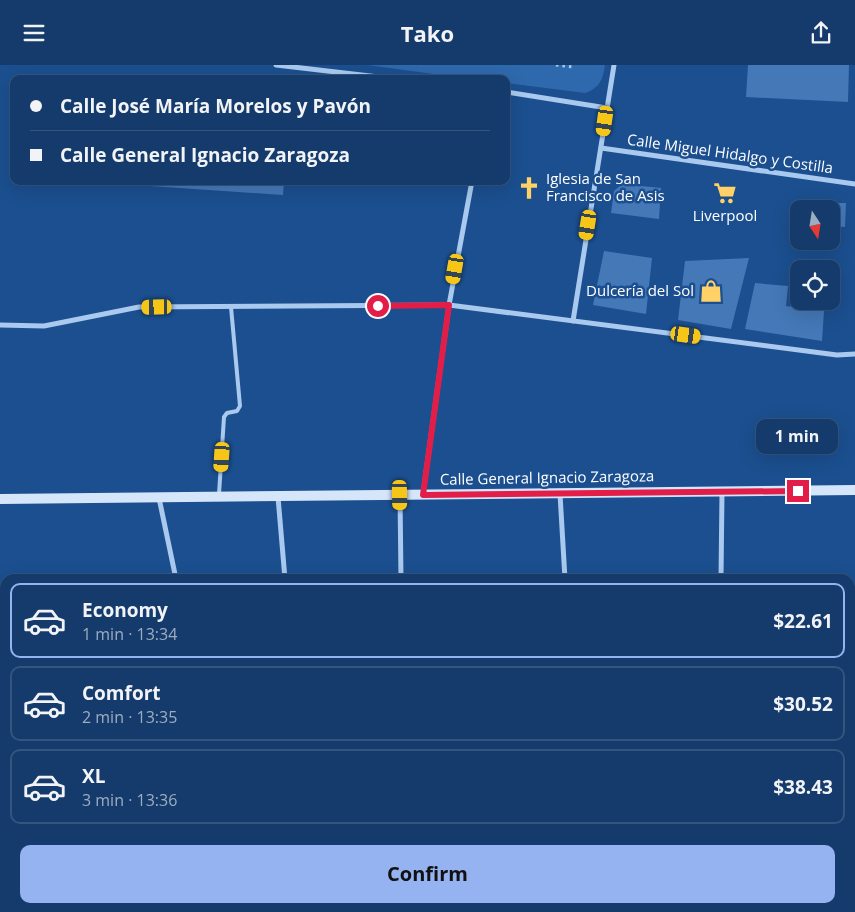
<!DOCTYPE html>
<html lang="en">
<head>
<meta charset="utf-8">
<style>
	body { margin:0; font-family:"Open Sans",sans-serif; background:#1d4271; color:#f1f3f6; height:100vh; display:flex; flex-direction:column; font-size:19px; white-space:nowrap }
	* { box-sizing:border-box; margin:0 }
	p { font-size:16px; color:#9dadc1 }
	.icon { flex:none; width:28px; height:28px; fill:none; stroke:currentColor; stroke-width:2; stroke-linecap:round; stroke-linejoin:round }
	.map { position:relative; flex:1; overflow:hidden }
	.sheet { position:absolute; left:0px; top:509px; width:855px; height:339px; display:flex; flex-direction:column; background:#143b6b; border-radius:15px 15px 0 0; box-shadow:0 5px 20px #0002,0 0 0 1px #33557e }
	.sheet>* { flex:none }
	.banner { position:absolute; left:10px; top:10px; width:500px; height:110px; border-radius:10px; box-shadow:0 5px 20px #0002,0 0 0 1px #33557e; display:grid; align-content:center; height:110px; padding:0 20px; background:#143b6b }
	.needle { width:32px; rotate:168deg }
	.fabs { position:absolute; left:790px; top:135px; display:grid; gap:10px }
	.fabs a { display:grid; place-items:center; width:50px; height:50px; border-radius:10px; background:#143b6b; box-shadow:0 5px 20px #0002,0 0 0 1px #33557e; font-size:25px }
	.end { position:absolute; width:22px; height:22px; margin:-11px; border:6px solid #e11d48; background:#fff; box-shadow:0 0 0 2px #fff }
	.from { border-radius:50% }
	.bubble { position:absolute; height:35px; border-radius:10px; background:#143b6b; box-shadow:0 5px 20px #0002,0 0 0 1px #33557e; font-size:16px; font-weight:700; line-height:35px; text-align:center }
	.car { position:absolute; width:15px; height:30px; margin:-15px -8px; border-radius:6px; box-shadow:0 0 4px 1px #0007; background:linear-gradient(#f5c518 24%,#345 0 40%,#f5c518 0 76%,#345 0 86%,#f5c518 0) }
	.banner b { display:flex; align-items:center; gap:18px; height:48px; font-size:19px }
	.banner b+b { border-top:1px solid #33557e }
	.banner i { width:12px; height:12px; background:#f1f3f6 }
	ul { padding:9px 0 0; list-style:none }
	li { display:flex; align-items:center; gap:15px; height:75px; margin:0 10px 8px; padding:0 10px; border:2px solid #33557e; border-radius:10px }
	li div { flex:1 }
	li b { display:block; font-size:19px }
	li em { font-style:normal; font-weight:700 }
	li.selected { border-color:#95b2f1 }
	li>.icon { width:45px; height:45px; stroke-width:1.5 }
	.cta { display:flex; gap:10px; margin-top:auto; padding:10px 20px }
	.cta a { flex:1; height:58px; border-radius:10px; background:#95b2f1; color:#111; font-size:20px; font-weight:700; line-height:58px; text-align:center }
	header { display:flex; justify-content:space-between; align-items:center; height:65px; padding:0 20px; background:#143b6b; font-size:22px; font-weight:700 }
	.map>svg:first-child { display:block }
</style>
</head>
<body>
<header><svg class="icon" aria-label="menu" viewBox="0 0 24 24"><path d="M4 6h16M4 12h16M4 18h16"/></svg>Tako<svg class="icon" aria-label="share" viewBox="0 0 24 24"><path d="M12 15V3M7 8l5-5 5 5M5 13v7h14v-7"/></svg></header>
<div class="map">
<svg width="855" height="847" viewBox="0 0 855 847">
	<rect width="100%" height="100%" fill="#1b4f8f"/>
	<path fill="#2e69ad" d="M367,0h238c-2,14 -5,23 -20,28l-79,-10v-4h-35z"/>
	<g fill="#4478b7">
		<path d="M748,0h101l-1,37 -102,-5z"/>
		<path d="M136,116h148l-1,14 -147,-10z"/>
		<path d="M622,119l39,4 -2,31 -48,-6 3,-22z"/>
		<path d="M825,138h21l-1,24 -14,-1v-17h-6z"/>
		<path d="M604,186l48,7 -6,56 -53,-9z"/>
		<path d="M749,193l-18,71 -53,-9 7,-59z"/>
		<path d="M755,218l33,3 -2,20 38,5 -2,30 -77,-12z"/>
	</g>
	<g fill="none" stroke-linecap="round" stroke-linejoin="round">
		<path stroke="#a9c9ee" stroke-width="3" stroke-dasharray="2.5 4" stroke-linecap="butt" d="M556,0l17,2"/>
		<path stroke="#a9c9ee" stroke-width="4" d="M219,429l5,-77 3,-4 10,-2 3,-5 -9,-99"/>
		<g stroke="#a9c9ee" stroke-width="5">
			<path d="M276,0l120,14"/>
			<path d="M506,27l101,16"/>
			<path d="M601,83l254,36"/>
			<path d="M573,256l41,-256"/>
			<path d="M0,260l44,1 95,-19 310,-2 388,50 18,-1"/>
			<path d="M423,429l26,-189 23,-124"/>
			<path d="M560,429l5,85"/>
			<path d="M400,430l1,84"/>
			<path d="M278,432l7,82"/>
			<path d="M159,433l17,81"/>
			<path d="M721,514l1,-87"/>
			<path d="M0,547l5,1"/>
			<path d="M0,649l5,2"/>
			<path d="M850,722h5"/>
			<path d="M850,825l5,-2"/>
			<path d="M314,847v-5"/>
		</g>
		<path stroke="#d6e6fa" stroke-width="10" d="M0,434l855,-9"/>
	</g>
	<g fill="none" stroke-linecap="round" stroke-linejoin="round">
		<path stroke="#e11d48" stroke-width="6" d="M378,241l71,-1 -26,190 375,-4"/>
	</g>
	<defs>
		<symbol id="church-bare" viewBox="-9 -9 18 18"><path d="M-1.2-6h2.4v3.5h3.3v2.4h-3.3V6h-2.4V-.1h-3.3v-2.4h3.3Z" fill="#ffd166" stroke="#1b4f8f" stroke-width="2.5" paint-order="stroke"/></symbol>
		<symbol id="supermarket-bare" viewBox="-9 -9 18 18"><path d="M-6-5.5h2.5l.6 2H6L4.5 2H-2.5L-4.4-4H-6ZM-1.5 3.2a1.3 1.3 0 1 0 .1 0ZM3 3.2a1.3 1.3 0 1 0 .1 0Z" fill="#ffd166" stroke="#1b4f8f" stroke-width="2.5" paint-order="stroke"/></symbol>
		<symbol id="shop-bare" viewBox="-9 -9 18 18"><path d="M-5-2.5h2.3a2.7 3.5 0 0 1 5.4 0H5L5.5 6h-11ZM-1.5-2.5h3a1.5 2.3 0 0 0-3 0Z" fill="#ffd166" stroke="#1b4f8f" stroke-width="2.5" paint-order="stroke"/></symbol>
	</defs>
	<g fill-rule="evenodd">
		<use href="#church-bare" x="513" y="107" width="32" height="32"/>
		<use href="#supermarket-bare" x="709" y="112" width="32" height="32"/>
		<use href="#shop-bare" x="695" y="210" width="32" height="32"/>
	</g>
	<g text-anchor="middle" stroke-width="5" stroke-linejoin="round" paint-order="stroke">
		<g font-size="15" fill="#fff" stroke="#1b4f8f">
			<text transform="translate(730 89) rotate(8)" y="5">Calle Miguel Hidalgo y Costilla</text>
			<text transform="translate(547 413) rotate(-1)" y="5">Calle General Ignacio Zaragoza</text>
		</g>
		<g font-size="15" fill="#fff" stroke="#1b4f8f" text-anchor="start">
			<text x="546" y="119">Iglesia de San<tspan x="546" dy="17">Francisco de Asis</tspan></text>
			<text x="725" y="156" text-anchor="middle">Liverpool</text>
			<text x="694" y="231" text-anchor="end">Dulcería del Sol</text>
		</g>
	</g>
</svg>
<div class="fabs">
<a><svg class="needle" viewBox="-14 -14 28 28"><path d="M0-13l5 13h-10z" fill="#e53935"/><path d="M0 13l5-13h-10z" fill="#9dadc1"/></svg></a>
<a><svg class="icon" aria-label="locate" viewBox="0 0 24 24"><circle cx="12" cy="12" r="6"/><path d="M12 2v4M12 18v4M2 12h4M18 12h4"/></svg></a>
</div>
<i class="end from" style="left:378px;top:241px"></i>
<i class="end" style="left:798px;top:426px"></i>
<div class="bubble" style="left:756px;top:354px;width:82px">1 min</div>
<i class="car" style="left:605px;top:56px;rotate:188deg"></i>
<i class="car" style="left:588px;top:160px;rotate:189deg"></i>
<i class="car" style="left:455px;top:204px;rotate:190deg"></i>
<i class="car" style="left:157px;top:242px;rotate:269deg"></i>
<i class="car" style="left:686px;top:270px;rotate:98deg"></i>
<i class="car" style="left:222px;top:392px;rotate:184deg"></i>
<i class="car" style="left:400px;top:430px;rotate:179deg"></i>
<div class="banner">
<b><i class="from"></i>Calle José María Morelos y Pavón</b>
<b><i></i>Calle General Ignacio Zaragoza</b>
</div>
<section class="sheet">
<ul>
<li class="selected"><svg class="icon" aria-label="car" viewBox="0 0 24 24"><path d="M5 17H2v-5l4-1 3-4h7l3 4 3 1v5h-3M9 17h6M6 11h13"/><circle cx="7" cy="17" r="2"/><circle cx="17" cy="17" r="2"/></svg><div><b>Economy</b><p>1 min · 13:34</p></div><em>$22.61</em></li>
<li><svg class="icon" aria-label="car" viewBox="0 0 24 24"><path d="M5 17H2v-5l4-1 3-4h7l3 4 3 1v5h-3M9 17h6M6 11h13"/><circle cx="7" cy="17" r="2"/><circle cx="17" cy="17" r="2"/></svg><div><b>Comfort</b><p>2 min · 13:35</p></div><em>$30.52</em></li>
<li><svg class="icon" aria-label="car" viewBox="0 0 24 24"><path d="M5 17H2v-5l4-1 3-4h7l3 4 3 1v5h-3M9 17h6M6 11h13"/><circle cx="7" cy="17" r="2"/><circle cx="17" cy="17" r="2"/></svg><div><b>XL</b><p>3 min · 13:36</p></div><em>$38.43</em></li>
</ul>
<div class="cta"><a>Confirm</a></div>
</section>
</div>
</body>
</html>
